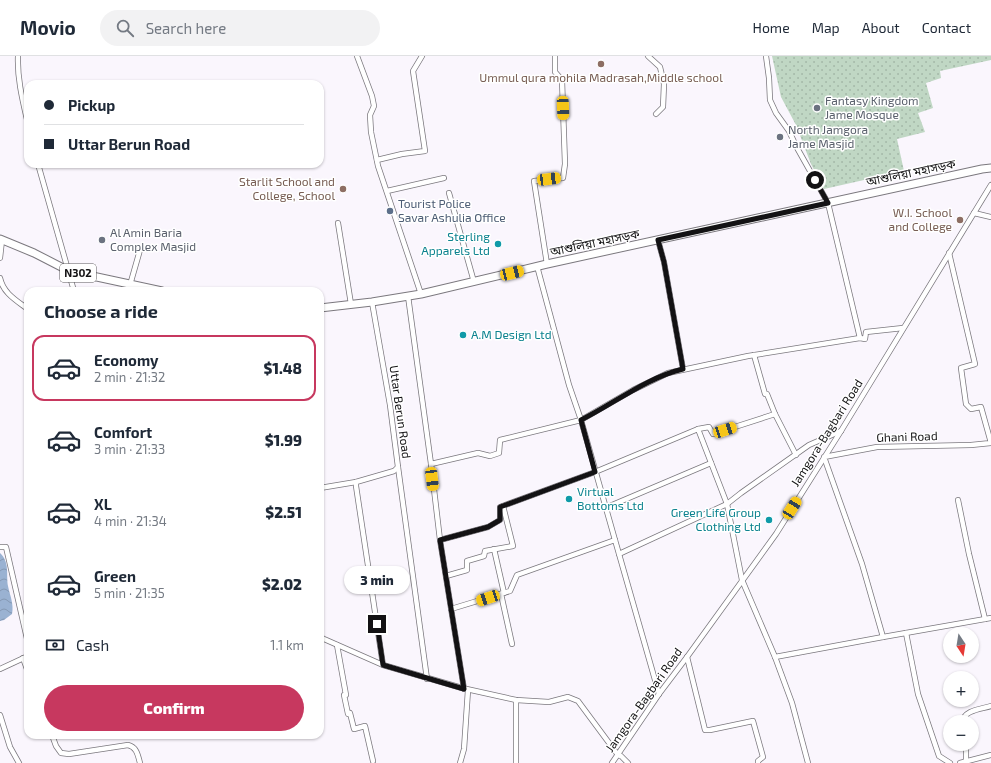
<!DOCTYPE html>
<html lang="en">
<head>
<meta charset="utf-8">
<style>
	body { margin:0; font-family:"Exo 2","Noto Sans Bengali",sans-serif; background:#f2f2f3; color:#1f2937; height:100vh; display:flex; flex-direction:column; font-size:15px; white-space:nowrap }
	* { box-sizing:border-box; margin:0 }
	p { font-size:13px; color:#747a83 }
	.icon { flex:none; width:22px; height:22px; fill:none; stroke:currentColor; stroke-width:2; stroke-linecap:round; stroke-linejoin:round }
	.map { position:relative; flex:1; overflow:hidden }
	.sheet { position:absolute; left:24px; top:231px; width:300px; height:452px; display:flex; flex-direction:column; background:#fff; border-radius:12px; box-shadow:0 1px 3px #0004 }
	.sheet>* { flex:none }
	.top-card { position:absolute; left:24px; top:24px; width:300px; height:88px; border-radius:12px; box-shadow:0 1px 3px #0004; display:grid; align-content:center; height:88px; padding:0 20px; background:#fff }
	.needle { width:26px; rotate:168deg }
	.tools { position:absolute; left:943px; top:571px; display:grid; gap:8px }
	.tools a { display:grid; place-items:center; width:36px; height:36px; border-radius:50%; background:#fff; box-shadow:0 1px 3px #0004; font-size:20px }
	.end { position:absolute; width:18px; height:18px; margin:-9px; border:5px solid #131214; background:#fff; box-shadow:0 0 0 2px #fff }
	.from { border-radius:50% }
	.bubble { position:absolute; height:28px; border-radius:14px; background:#fff; box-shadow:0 1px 3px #0004; font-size:13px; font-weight:800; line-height:28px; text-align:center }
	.car { position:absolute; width:12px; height:24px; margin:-12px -6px; border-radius:5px; box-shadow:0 0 3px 1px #0007; background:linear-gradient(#f5c518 24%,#345 0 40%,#f5c518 0 76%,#345 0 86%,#f5c518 0) }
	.top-card b { display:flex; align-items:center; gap:14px; height:38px; font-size:15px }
	.top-card b+b { border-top:1px solid #e0e1e3 }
	.top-card i { width:10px; height:10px; background:#1f2937 }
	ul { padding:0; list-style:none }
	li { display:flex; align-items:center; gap:12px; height:66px; margin:0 8px 6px; padding:0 12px; border:2px solid transparent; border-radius:12px }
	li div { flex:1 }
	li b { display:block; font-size:15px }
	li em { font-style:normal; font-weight:800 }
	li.active { border-color:#c7385f }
	li>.icon { width:36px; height:36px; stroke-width:1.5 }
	h2 { padding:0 20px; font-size:18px; line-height:48px }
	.pay { display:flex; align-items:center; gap:10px; height:44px; padding:0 20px; font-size:15px }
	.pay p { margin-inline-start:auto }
	.button { display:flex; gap:8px; margin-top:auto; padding:8px 20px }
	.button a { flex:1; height:46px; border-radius:24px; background:#c7385f; color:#fff; font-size:16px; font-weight:800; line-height:46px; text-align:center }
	header { display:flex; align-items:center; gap:24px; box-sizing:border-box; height:56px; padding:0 20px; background:#fff; border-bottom:1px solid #e0e1e3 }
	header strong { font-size:19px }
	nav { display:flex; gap:22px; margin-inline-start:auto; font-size:14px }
	.search { width:280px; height:36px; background:#f2f2f3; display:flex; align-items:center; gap:10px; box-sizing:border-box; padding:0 14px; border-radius:22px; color:#747a83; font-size:15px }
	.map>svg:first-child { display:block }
</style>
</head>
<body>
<header>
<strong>Movio</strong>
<div class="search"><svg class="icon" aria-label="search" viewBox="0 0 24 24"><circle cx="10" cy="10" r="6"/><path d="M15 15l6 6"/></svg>Search here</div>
<nav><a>Home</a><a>Map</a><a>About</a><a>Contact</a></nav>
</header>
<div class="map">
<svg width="991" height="707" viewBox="0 0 991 707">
	<defs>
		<pattern id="green-dots" width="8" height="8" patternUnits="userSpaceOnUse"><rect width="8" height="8" fill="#c0d7c4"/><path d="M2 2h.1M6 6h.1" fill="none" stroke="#a4b8a8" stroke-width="1.8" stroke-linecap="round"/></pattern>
		<pattern id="water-waves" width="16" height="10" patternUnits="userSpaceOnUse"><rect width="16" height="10" fill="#9ab2d2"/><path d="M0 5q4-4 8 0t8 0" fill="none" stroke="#8498b3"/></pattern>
	</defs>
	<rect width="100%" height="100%" fill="#faf6fd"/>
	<path fill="url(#green-dots)" d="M772,0h219v4l-51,11 1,7 -15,5 7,25 -15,5 7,19 -28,7 7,32 -80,18 -13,-25 -15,-39 -15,-28z"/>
	<path fill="url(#water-waves)" d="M0,497c10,9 6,22 8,33 2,10 6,18 4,28l-8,6 -4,1z"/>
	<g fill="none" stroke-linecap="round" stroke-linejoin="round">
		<defs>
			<g id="minor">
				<path d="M18,0c-1,23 5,46 10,68"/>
				<path d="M357,0l15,40 2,10 -4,9 1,17 7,34 43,128"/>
				<path d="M648,0l12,11 4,17 -1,23 -7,7"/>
				<path d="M766,0l3,22 1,22 6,13 13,18 7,15 32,57 32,135"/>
				<path d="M377,104l25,-6 23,-3 -12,-80 9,-15"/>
				<path d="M38,108l36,127"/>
				<path d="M387,135l57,-13"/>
				<path d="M449,137l25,89"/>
				<path d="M974,157l17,4"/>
				<path d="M338,167l13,81"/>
				<path d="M658,184l6,22 19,107"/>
				<path d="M949,197l26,111 -14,4 5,36 5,5 10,-2 10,36 -20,2 -94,2 -53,10 38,107 21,73 108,-19"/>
				<path d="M0,202l2,-18"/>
				<path d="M547,208l-13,-83 29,-3 2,-14 -3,-84 -7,-8v-16"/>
				<path d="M537,210l32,119 12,35 34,120"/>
				<path d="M0,222c3,14 14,21 25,29l3,1"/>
				<path d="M130,229l10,-35"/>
				<path d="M408,240l23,168 47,-11 12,3 9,-3 1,-13 81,-20 52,-30 35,-17 80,-17 112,-18 5,1 1,-7 37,-4"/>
				<path d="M754,299l11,39h2l8,20 21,41"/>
				<path d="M698,373l11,-2 4,7 62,-20"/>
				<path d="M431,408l9,76 24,149"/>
				<path d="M398,411l29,212"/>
				<path d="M320,432l36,-6"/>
				<path d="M958,444l11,54 16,65"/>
				<path d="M605,452l106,-45"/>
				<path d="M440,484l48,-13 12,-7v-13l95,-35 103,-43 29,75 15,76 33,77 108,-20"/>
				<path d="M0,491h6l22,96"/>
				<path d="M494,493l10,44"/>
				<path d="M619,498l40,140"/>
				<path d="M446,520l21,-6v-9l17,-5 1,-5 28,-5 -10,-40"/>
				<path d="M501,538l11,50"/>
				<path d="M451,553l59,-18 7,-16 98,-35 4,14 108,-50 14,-11 68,-48 32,-14"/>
				<path d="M906,577l12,61 21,62 11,7"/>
				<path d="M320,581l4,2 59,26 -27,-179v-4l38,-11 4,-4 -8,-62 -18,-103"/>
				<path d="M337,589l9,50h-2l4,19 2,-1 4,16 11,-3 8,35"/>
				<path d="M687,601l18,73h5l43,-9 10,36 -5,4v2"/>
				<path d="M775,601l17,46 16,60"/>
				<path d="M23,602l5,14"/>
				<path d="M383,609l79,23 54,12 33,2 19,-5 10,4 40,54 3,1 7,7"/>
				<path d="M0,613l28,-13"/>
				<path d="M516,644v63"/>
				<path d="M0,659l10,32 9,16"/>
				<path d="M963,666c0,-12 19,-13 28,-16"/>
				<path d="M52,679l4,11 5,7 8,1 59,-9c9,2 10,11 12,18"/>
				<path d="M966,706v-18"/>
				<path d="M460,707l4,-14 4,-59"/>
				<path d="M612,707l47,-69 28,-37 89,-123 65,-103 150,-246"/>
				<path d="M960,707l31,-8"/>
			</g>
			<g id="trunk">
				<path d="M0,183l34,14 35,18 93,20"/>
				<path d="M320,252l52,-6 49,-8 126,-30 435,-95 9,-1"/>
			</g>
		</defs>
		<use href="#minor" stroke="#7b787e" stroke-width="6"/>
		<use href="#trunk" stroke="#7b787e" stroke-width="9"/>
		<use href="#minor" stroke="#fff" stroke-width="4.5"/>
		<use href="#trunk" stroke="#fff" stroke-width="7"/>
	</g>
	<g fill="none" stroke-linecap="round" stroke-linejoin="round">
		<path stroke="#131214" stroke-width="5" d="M377,568l6,41 81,24 -24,-149 48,-13 12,-7v-13l95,-35 -14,-52c34,-17 65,-42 102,-51l-19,-107 -6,-22 170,-37 -13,-23"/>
	</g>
	<g fill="#8d6e63" stroke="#fff" stroke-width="1.5">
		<circle cx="601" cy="8" r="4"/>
		<circle cx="343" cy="133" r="4"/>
		<circle cx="960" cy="164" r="4"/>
	</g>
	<g fill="#6b7280" stroke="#fff" stroke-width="1.5">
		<circle cx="817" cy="52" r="4"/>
		<circle cx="780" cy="81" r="4"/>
		<circle cx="102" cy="184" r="4"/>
	</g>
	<circle fill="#5c6f8a" stroke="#fff" stroke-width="1.5" cx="390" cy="155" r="4"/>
	<g fill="#0f9aa8" stroke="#fff" stroke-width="1.5">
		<circle cx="498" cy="188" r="4"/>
		<circle cx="463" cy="279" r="4"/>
		<circle cx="569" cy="443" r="4"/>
		<circle cx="769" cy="464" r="4"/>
	</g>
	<g text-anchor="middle" stroke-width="3" stroke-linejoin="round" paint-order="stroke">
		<rect fill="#fff" stroke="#5a595a" stroke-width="1" x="60" y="208" width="36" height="18" rx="3"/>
		<g font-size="11" font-weight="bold" fill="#131214">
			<text x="78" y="221">N302</text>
		</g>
		<g font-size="12" fill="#785e54" stroke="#fff" text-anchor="end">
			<text x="601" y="26" text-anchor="middle">Ummul qura mohila Madrasah,Middle school</text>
			<text x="335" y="130">Starlit School and<tspan x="335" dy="14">College, School</tspan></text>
			<text x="952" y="161">W.I. School<tspan x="952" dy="14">and College</tspan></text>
		</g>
		<g font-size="12" fill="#5b616d" stroke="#fff" text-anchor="start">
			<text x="825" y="49">Fantasy Kingdom<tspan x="825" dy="14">Jame Mosque</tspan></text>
			<text x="788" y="78">North Jamgora<tspan x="788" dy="14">Jame Masjid</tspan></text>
			<text x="110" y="181">Al Amin Baria<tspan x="110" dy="14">Complex Masjid</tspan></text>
		</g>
		<g font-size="12" fill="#131214" stroke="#fff">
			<text transform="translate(911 117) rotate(-12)" y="4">আশুলিয়া মহাসড়ক</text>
			<text transform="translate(595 187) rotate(-12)" y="4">আশুলিয়া মহাসড়ক</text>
			<text transform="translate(400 356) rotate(82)" y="4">Uttar Berun Road</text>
			<text transform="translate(827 377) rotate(-58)" y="4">Jamgora-Bagbari Road</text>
			<text transform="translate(907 381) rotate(-2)" y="4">Ghani Road</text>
			<text transform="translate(644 644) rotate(-55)" y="4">Jamgora-Bagbari Road</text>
		</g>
		<g font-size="12" fill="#4e5e75" stroke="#fff" text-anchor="start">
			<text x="398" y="152">Tourist Police<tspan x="398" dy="14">Savar Ashulia Office</tspan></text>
		</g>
		<g font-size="12" fill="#0d838f" stroke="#fff" text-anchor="end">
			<text x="490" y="185">Sterling<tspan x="490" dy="14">Apparels Ltd</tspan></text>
			<text x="471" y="283" text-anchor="start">A.M Design Ltd</text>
			<text x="577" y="440" text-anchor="start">Virtual<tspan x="577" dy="14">Bottoms Ltd</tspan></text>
			<text x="761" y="461">Green Life Group<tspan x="761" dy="14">Clothing Ltd</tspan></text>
		</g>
	</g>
</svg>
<div class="tools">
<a><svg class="needle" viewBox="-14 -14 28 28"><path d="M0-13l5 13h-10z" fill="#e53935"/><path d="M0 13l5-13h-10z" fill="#747a83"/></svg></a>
<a>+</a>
<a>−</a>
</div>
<i class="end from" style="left:815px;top:124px"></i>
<i class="end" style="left:377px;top:568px"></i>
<div class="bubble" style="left:344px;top:510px;width:66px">3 min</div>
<i class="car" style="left:563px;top:52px;rotate:178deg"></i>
<i class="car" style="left:549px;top:123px;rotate:83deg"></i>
<i class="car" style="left:512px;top:217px;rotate:76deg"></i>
<i class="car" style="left:725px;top:374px;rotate:72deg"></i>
<i class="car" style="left:432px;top:423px;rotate:173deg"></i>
<i class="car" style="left:792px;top:452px;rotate:32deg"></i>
<i class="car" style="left:488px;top:542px;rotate:252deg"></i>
<div class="top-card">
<b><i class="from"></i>Pickup</b>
<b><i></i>Uttar Berun Road</b>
</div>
<section class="sheet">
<h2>Choose a ride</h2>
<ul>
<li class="active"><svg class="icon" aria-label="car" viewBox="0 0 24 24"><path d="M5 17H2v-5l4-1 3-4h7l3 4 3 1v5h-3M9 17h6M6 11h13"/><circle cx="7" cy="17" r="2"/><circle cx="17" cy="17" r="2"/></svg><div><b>Economy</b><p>2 min · 21:32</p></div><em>$1.48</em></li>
<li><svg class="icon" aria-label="car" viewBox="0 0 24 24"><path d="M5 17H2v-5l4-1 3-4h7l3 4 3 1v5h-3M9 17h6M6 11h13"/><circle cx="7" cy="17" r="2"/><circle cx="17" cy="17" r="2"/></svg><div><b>Comfort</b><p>3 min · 21:33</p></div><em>$1.99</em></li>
<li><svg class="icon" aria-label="car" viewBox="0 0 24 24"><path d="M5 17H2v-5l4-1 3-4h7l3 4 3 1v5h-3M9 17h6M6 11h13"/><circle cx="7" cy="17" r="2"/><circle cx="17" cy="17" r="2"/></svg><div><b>XL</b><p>4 min · 21:34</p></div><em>$2.51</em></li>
<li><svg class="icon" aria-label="car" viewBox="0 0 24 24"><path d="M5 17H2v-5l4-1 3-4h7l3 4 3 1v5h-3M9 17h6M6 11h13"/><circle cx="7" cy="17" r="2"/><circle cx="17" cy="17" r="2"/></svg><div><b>Green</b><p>5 min · 21:35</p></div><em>$2.02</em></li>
</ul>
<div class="pay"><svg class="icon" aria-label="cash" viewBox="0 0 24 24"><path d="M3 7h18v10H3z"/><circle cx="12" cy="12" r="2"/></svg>Cash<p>1.1 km</p></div>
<div class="button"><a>Confirm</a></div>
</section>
</div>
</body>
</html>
